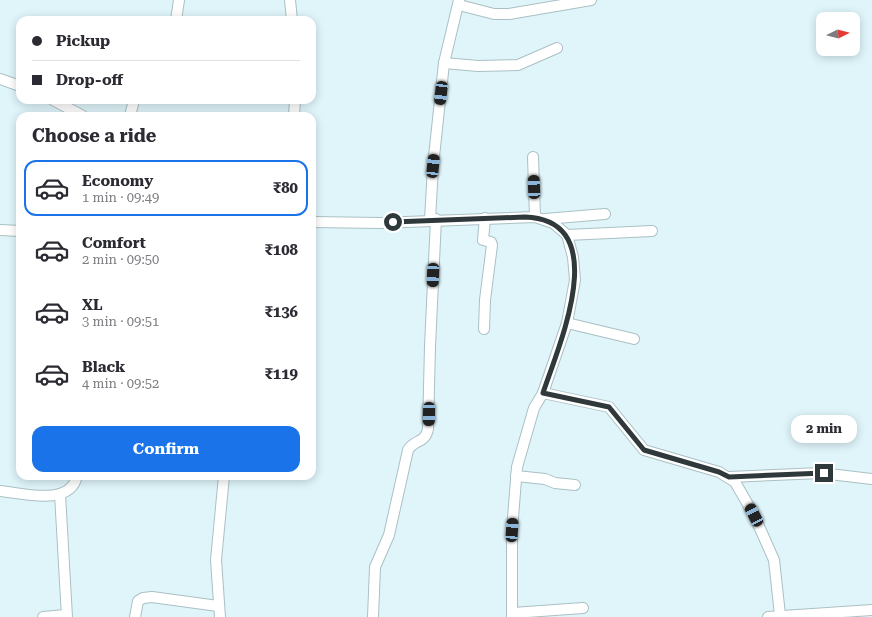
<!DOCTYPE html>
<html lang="en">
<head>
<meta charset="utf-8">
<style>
	body { margin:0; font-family:"Roboto Serif",serif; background:#f2f2f3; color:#2b2b33; height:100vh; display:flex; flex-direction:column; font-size:15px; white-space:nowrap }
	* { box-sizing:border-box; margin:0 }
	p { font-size:13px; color:#7c7c81 }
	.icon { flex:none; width:22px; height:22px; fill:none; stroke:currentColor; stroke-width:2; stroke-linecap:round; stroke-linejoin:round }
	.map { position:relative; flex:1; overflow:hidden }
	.sheet { position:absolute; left:16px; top:112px; width:300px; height:368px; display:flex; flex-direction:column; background:#fff; border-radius:12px; box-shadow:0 2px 10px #0003 }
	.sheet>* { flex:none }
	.top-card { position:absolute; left:16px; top:16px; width:300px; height:88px; border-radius:12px; box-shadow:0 2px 10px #0003; display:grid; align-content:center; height:88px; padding:0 16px; background:#fff }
	.needle { width:26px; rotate:84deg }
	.fabs { position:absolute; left:816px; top:12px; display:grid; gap:8px }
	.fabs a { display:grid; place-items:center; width:44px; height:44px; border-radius:8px; background:#fff; box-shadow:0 2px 10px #0003; font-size:20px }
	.end { position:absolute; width:18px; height:18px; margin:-9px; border:5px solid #2f383a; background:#fff; box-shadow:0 0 0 2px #fff }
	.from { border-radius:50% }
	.bubble { position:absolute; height:28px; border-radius:12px; background:#fff; box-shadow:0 2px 10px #0003; font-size:13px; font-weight:700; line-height:28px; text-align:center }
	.car { position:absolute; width:12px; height:24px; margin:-12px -6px; border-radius:5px; box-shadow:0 0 3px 1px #0007; background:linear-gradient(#222 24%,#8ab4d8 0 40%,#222 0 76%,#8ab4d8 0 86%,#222 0) }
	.top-card b { display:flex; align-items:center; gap:14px; height:38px; font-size:15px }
	.top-card b+b { border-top:1px solid #e1e1e2 }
	.top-card i { width:10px; height:10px; background:#2b2b33 }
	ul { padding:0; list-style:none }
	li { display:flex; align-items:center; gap:12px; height:56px; margin:0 8px 6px; padding:0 8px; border:2px solid transparent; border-radius:12px }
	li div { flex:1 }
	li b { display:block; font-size:15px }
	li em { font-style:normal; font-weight:700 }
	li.active { border-color:#1a73e8 }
	li>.icon { width:36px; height:36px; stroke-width:1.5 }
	h2 { padding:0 16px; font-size:18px; line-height:48px }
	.cta { display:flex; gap:8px; margin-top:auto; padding:8px 16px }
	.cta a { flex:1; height:46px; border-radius:12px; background:#1a73e8; color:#fff; font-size:16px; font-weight:700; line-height:46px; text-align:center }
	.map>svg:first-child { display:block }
</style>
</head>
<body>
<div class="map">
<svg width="872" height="617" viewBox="0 0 872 617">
	<rect width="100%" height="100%" fill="#dff5fa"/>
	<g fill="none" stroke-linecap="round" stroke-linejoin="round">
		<defs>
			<g id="minor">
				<path d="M290,0l2,20"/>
				<path d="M459,5l35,9h15l82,-14"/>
				<path d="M176,20l3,-20"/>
				<path d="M444,63l34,3 40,-1 39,-17"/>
				<path d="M0,79l20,7"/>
				<path d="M53,100l30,16"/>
				<path d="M130,116l4,-16"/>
				<path d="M294,116l1,-16"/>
				<path d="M533,157l2,60"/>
				<path d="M545,219l60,-5"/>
				<path d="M430,220l3,-54 11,-103 15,-63"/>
				<path d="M312,222l68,1 155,-6 18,6 14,12 6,22 2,23 -8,43 -24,70 -9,15 -17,59 -5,63v87"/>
				<path d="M0,230l20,1"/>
				<path d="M567,235l85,-4"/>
				<path d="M567,323l67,16"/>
				<path d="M484,329l1,-29 7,-55 -1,-3 -8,-2 2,-22"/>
				<path d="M543,393l66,14 35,43 75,22 16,10 19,33 20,45 6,55"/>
				<path d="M516,476l29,3 10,4 20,2"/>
				<path d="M729,477l92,-4 51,6"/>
				<path d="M0,491c23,2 70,16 77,-15"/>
				<path d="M60,494l7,123"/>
				<path d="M513,613l70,-5"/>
				<path d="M43,617l23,-2"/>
				<path d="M135,617l3,-16 5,-3 9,-1 66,9"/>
				<path d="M220,617l-4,-57 8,-84"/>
				<path d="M373,617l2,-50 14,-32 19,-85c6,-11 17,-6 20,-21l2,-83 6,-127"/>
				<path d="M768,617l104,-7"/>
			</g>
		</defs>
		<use href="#minor" stroke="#aac0c4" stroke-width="12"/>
		<use href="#minor" stroke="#fff" stroke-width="10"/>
	</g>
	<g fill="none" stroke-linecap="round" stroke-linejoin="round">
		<path stroke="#2f383a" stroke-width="5" d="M393,222l132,-5c90,3 33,130 18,176l66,14 35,43 75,22 10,5 95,-4"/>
	</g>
</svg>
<div class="fabs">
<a><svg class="needle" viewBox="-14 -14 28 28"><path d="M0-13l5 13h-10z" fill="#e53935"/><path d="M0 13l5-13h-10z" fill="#7c7c81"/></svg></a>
</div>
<i class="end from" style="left:393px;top:222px"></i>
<i class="end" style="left:824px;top:473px"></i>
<div class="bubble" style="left:791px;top:415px;width:66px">2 min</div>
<i class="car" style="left:441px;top:93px;rotate:187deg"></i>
<i class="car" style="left:433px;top:166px;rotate:6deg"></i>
<i class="car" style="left:534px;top:187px;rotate:358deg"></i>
<i class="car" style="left:433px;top:275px;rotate:182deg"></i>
<i class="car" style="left:429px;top:414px;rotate:181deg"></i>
<i class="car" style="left:754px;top:515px;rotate:333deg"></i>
<i class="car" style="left:512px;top:530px;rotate:4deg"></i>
<div class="top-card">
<b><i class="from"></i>Pickup</b>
<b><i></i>Drop-off</b>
</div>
<section class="sheet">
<h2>Choose a ride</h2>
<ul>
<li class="active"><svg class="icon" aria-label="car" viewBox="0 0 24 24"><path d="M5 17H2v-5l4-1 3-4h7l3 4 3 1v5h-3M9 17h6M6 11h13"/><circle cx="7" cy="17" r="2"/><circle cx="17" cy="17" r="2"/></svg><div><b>Economy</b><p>1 min · 09:49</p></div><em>₹80</em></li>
<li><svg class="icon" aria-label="car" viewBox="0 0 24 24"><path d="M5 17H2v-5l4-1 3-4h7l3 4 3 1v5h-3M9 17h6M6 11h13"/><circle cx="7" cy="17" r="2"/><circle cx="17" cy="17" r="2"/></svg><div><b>Comfort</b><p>2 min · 09:50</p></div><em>₹108</em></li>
<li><svg class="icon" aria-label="car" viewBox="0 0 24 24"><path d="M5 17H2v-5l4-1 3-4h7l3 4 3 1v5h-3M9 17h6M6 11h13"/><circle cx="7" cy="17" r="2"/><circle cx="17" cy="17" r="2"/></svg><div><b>XL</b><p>3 min · 09:51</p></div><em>₹136</em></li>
<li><svg class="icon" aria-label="car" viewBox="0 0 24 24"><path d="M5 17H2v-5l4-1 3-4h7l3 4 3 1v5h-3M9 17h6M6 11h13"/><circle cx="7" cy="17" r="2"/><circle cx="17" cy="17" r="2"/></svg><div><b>Black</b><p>4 min · 09:52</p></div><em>₹119</em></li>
</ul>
<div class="cta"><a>Confirm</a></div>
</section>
</div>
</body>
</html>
